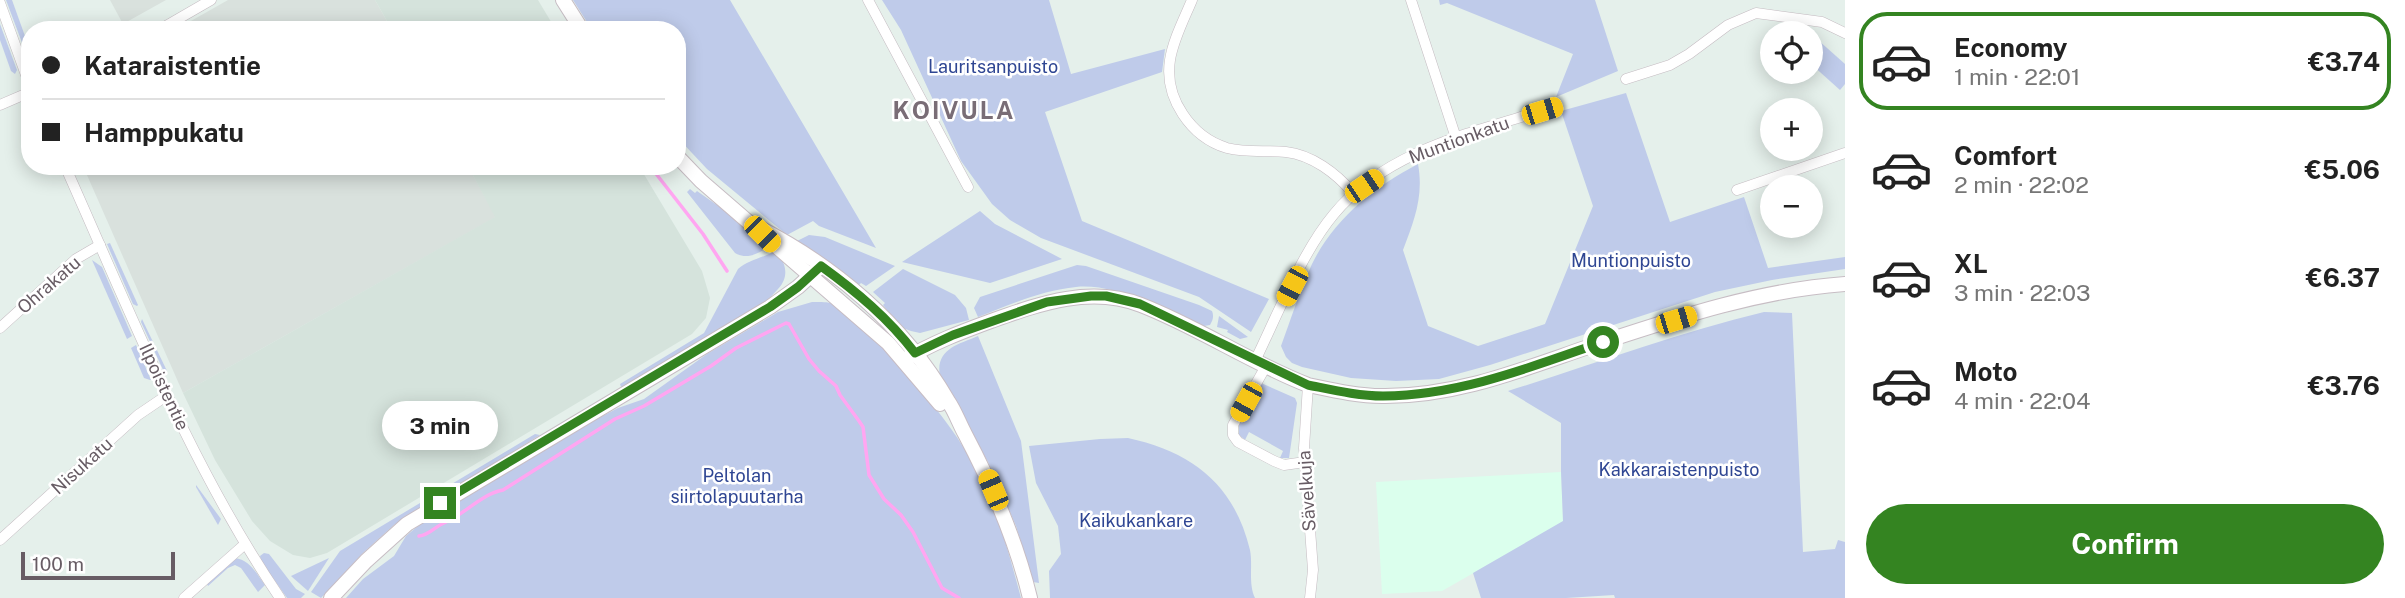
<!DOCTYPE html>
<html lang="en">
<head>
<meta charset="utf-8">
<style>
	body { margin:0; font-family:"Public Sans",sans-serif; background:#f6f6f6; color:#222; height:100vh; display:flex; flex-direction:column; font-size:26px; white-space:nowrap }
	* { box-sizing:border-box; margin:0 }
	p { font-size:23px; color:#767676 }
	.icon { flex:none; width:38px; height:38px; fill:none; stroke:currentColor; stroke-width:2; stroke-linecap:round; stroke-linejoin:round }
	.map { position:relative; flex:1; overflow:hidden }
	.drawer { display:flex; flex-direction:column; background:#fff; width:560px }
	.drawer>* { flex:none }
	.guide { position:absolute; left:21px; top:21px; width:665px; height:154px; border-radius:28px; box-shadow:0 4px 18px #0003; display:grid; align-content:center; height:154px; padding:0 21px; background:#fff }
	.buttons { position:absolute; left:1760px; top:21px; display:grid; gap:14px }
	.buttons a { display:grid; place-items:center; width:63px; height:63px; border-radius:50%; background:#fff; box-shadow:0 4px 18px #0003; font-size:35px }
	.scale { position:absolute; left:21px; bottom:18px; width:154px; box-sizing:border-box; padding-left:7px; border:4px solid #675c64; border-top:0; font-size:19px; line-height:24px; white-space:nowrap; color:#675c64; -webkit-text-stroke:5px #fff; paint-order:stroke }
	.end { position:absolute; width:32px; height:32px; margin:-16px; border:9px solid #348421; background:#fff; box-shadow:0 0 0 4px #fff }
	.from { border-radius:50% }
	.bubble { position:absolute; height:49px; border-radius:24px; background:#fff; box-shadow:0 4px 18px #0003; font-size:23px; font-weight:700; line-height:49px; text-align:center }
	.car { position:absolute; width:21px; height:42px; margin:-21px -10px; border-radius:9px; box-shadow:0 0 5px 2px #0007; background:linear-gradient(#f5c518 24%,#345 0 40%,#f5c518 0 76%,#345 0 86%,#f5c518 0) }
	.guide b { display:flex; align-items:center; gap:24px; height:66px; font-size:26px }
	.guide b+b { border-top:2px solid #e0e0e0 }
	.guide i { width:18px; height:18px; background:#222 }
	ul { padding:12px 0 0; list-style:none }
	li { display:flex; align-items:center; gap:21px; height:98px; margin:0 14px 10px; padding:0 7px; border:4px solid transparent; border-radius:28px }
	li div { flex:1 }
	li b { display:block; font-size:26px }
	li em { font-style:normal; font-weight:700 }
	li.on { border-color:#348421 }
	li>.icon { width:63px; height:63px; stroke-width:1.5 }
	.button { display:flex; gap:14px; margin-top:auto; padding:14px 21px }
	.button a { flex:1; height:80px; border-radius:42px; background:#348421; color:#fff; font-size:28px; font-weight:700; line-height:80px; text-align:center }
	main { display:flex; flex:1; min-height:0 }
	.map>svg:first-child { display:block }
</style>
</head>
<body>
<main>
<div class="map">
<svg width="1845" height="598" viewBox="0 0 1845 598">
	<rect width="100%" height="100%" fill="#e5f0eb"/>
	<path fill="#dbffed" d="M1561,472l2,50 -121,69 -60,3 -6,-112z"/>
	<g fill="#d9e1dd">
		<path d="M110,0h56l-43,24z"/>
		<path d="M228,0h147l17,30h-217z"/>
		<path d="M83,166h385l28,51 -313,176z"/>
	</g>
	<g fill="#d5e3dc">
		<path d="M375,0h163l18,30h-164z"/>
		<path d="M468,166h171l63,105 8,27 -4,20 -14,16 -365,219 -17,5 -17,-3 -23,-14 -18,-20 -37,-61 -32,-67 312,-176z"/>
	</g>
	<g fill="#bfcbea">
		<path d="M6,0h6l18,50v14z"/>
		<path d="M573,0h157l146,248 -57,-22 -6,-5 -26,14 -80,-66 -30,-32v-107h-85z"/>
		<path d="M882,0h167l22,74 94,-25 -3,23 -117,40 37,109 187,78 -18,33 -52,-35 -158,-59 -31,-18 -18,-16 -31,-43 -60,-131z"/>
		<path d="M1439,0h156l23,71 -62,26 17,-43 -126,-51 -7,2z"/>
		<path d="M0,24l17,46 -2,4 -4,-3 -11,-31z"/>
		<path d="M1818,40l27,24v20l-5,6 -29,-26v-17z"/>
		<path d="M1626,93l44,129 74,-25 24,71 77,-11v12l-73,11 -57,12 -225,73 -51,14 -43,2 -45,-3 -49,-11 -10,-4 -6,-6 -5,-11c10,-27 19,-56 31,-82 22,-45 62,-77 106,-100 6,32 -4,57 -15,86l25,76 50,20 67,-22 48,-118 -32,-95z"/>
		<path d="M690,189l5,4 2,-2 44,31 28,24c-11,8 -22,14 -34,7l-48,-61z"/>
		<path d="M980,211l15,13 67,35 -72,24 -88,-21z"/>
		<path d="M809,235l16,2 70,29 -29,20 -5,-3 -2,2 -64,-43z"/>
		<path d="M110,243l28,62 -1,1 -4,-2 -26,-60z"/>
		<path d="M775,251c11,11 15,25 3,38 -23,28 -82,56 -114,75 -13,8 -29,19 -43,23l-1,-3 84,-51 34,-64c10,-9 25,-11 37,-18z"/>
		<path d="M92,260l10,7 30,69 -5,3z"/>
		<path d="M1077,265l9,1 113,39 13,6c2,5 1,9 -2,14l-6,1c-36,-15 -88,-43 -128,-39 -33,3 -67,18 -98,30l-4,-9 6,-11z"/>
		<path d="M903,269l52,26 11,13 3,12 -49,13 -9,-2 -11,-4 -17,-22 2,-2 -12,-11z"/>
		<path d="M812,302c8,0 18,-1 26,4 22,14 40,35 57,55 32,36 64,72 85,116 19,38 30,80 41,121h-675l17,-19 31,-23 12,-20 19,-16 151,-90 42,-22 26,-9 63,-45 71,-42z"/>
		<path d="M1764,312l28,1 11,239 32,-3 3,-9 7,2v56h-230l-1,-3 -48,3h-85l-8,-25 90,-52 -2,-49v-49l-53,-32c86,-27 169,-58 256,-79z"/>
		<path d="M1219,316l29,21 -8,2 -13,-7 1,-2 -11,-3z"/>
		<path d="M142,319l25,52 -2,3 -24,-52z"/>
		<path d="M978,336l43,105 18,142 -6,-1 -17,-56 -28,-64 -48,-85c-5,-28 17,-32 38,-41z"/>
		<path d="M136,345l15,35h-1l-6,-2 -13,-30z"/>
		<path d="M1261,383l34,15 2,5 -8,55h-9l3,-7 -34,-19 -4,8 -6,-5v-10z"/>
		<path d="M535,434l5,1 -146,90 -31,28 -42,45 -10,-6 29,-41z"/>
		<path d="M1128,438c64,14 106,46 122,112 3,16 -2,33 5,48h-205l-1,-27 12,-17 -3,-28 -22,-43 -7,-37 71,-7z"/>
		<path d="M196,485l25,34 -3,6 -22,-38z"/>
		<path d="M264,553l5,1 27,35 9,5 -4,4h-14l-26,-37 -1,-5z"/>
		<path d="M235,558c15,2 21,15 30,27l-7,7 -17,-24 -6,-3 -7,3 -20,18 -2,-4z"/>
		<path d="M329,558l-21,33 -17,-15z"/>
	</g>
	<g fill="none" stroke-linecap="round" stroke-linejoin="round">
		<g stroke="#ffa6f1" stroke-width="3.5">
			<path d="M650,166l53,68 24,37"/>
			<path d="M419,536c11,-1 15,-9 25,-13 20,-8 37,-29 59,-33l112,-71 29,-13 67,-40 25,-18 50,-25 3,1 20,35 10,12 17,15 4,9 19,26 4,6 6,48 15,24 17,16 12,17 29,56 17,10"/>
		</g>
		<defs>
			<g id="street">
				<path d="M868,0l100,187"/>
				<path d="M1192,0c-8,19 -19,40 -22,60 -6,38 21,77 57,88 19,5 39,2 59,4 26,3 50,21 67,41"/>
				<path d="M1411,0l45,138"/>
				<path d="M0,3l30,83"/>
				<path d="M159,30l52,-30"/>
				<path d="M1626,79l44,-14 19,-11 39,-29 28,-12 66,9 23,11"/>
				<path d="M0,105l30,-13"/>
				<path d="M65,166c66,147 124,298 215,432"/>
				<path d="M1737,190l108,-37"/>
				<path d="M0,328l76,-69 24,-14"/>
				<path d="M1255,361c22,-45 47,-109 79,-147 54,-66 146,-83 223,-108"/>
				<path d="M1266,366l-33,59v10l5,7 36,19 10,4 21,-3"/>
				<path d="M1308,385l-4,63 9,122 -3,28"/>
				<path d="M0,540l138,-125 28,-19"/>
				<path d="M184,598l61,-54"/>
			</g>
			<g id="secondary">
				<path d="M563,0l19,30"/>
				<path d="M677,156l24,25 187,162 52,61"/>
				<path d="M752,224c80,40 151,99 196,177 7,10 11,22 17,33 28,53 51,106 65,164"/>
				<path d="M904,360c28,-17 57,-28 87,-39 48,-17 99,-36 150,-16 57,22 110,58 167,80 24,5 49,11 74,11 78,1 148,-30 221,-54 79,-26 158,-52 242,-58"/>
				<path d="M331,598l35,-37 41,-37 363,-217 28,-20 23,-21"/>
			</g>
		</defs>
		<use href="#street" stroke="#c5bcc2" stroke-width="11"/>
		<use href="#secondary" stroke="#c7bdc4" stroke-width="16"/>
		<use href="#street" stroke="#fff" stroke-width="10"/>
		<use href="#secondary" stroke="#fff" stroke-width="14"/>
	</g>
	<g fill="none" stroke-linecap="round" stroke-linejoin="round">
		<path stroke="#348421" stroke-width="9" d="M440,503l330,-196 28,-20 23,-21c36,26 67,52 94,87l38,-18 94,-33 44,-6h15l34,8 168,81c25,5 50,11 75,11 78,-1 148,-29 220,-54"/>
	</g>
	<g text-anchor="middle" stroke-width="5" stroke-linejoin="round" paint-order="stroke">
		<g font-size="18" fill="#2f4693" stroke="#fff">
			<text x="993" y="73">Lauritsanpuisto</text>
			<text x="1631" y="267">Muntionpuisto</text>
			<text x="1679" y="476">Kakkaraistenpuisto</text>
			<text x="737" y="482">Peltolan<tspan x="737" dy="21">siirtolapuutarha</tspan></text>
			<text x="1136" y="527">Kaikukankare</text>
		</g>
		<g font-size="18" fill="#675c64" stroke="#fff">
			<text transform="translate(1459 140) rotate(-20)" y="6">Muntionkatu</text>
			<text transform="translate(49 285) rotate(-41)" y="6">Ohrakatu</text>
			<text transform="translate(164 387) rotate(65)" y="6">Ilpoistentie</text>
			<text transform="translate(82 466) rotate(-42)" y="6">Nisukatu</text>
			<text transform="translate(1307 491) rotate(-94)" y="6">Sävelkuja</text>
		</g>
		<g font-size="24" font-weight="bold" letter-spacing="2" fill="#796d76" stroke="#fff">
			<text x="954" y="119">KOIVULA</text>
		</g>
	</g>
</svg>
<div class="buttons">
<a><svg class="icon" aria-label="locate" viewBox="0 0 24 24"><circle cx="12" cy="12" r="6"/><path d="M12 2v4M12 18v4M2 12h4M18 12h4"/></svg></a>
<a>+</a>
<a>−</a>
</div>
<div class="scale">100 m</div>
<i class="end from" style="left:1603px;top:342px"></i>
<i class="end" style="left:440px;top:503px"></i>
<div class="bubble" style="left:382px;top:401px;width:116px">3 min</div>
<i class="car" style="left:1542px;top:111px;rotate:73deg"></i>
<i class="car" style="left:1364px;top:186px;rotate:56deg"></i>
<i class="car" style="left:762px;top:234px;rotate:135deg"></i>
<i class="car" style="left:1292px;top:286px;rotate:208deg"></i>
<i class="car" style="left:1676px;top:320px;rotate:73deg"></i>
<i class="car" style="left:1246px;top:402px;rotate:209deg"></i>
<i class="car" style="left:993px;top:490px;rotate:337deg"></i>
<div class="guide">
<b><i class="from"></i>Kataraistentie</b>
<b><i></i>Hamppukatu</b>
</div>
</div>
<section class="drawer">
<ul>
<li class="on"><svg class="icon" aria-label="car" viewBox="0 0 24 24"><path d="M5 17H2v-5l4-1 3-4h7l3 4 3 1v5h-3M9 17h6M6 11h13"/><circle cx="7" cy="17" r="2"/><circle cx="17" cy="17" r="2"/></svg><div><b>Economy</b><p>1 min · 22:01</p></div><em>€3.74</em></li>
<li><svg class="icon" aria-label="car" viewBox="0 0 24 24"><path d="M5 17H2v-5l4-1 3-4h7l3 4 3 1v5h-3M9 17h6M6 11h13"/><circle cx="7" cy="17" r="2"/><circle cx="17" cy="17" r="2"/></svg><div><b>Comfort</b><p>2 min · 22:02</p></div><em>€5.06</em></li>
<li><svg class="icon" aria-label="car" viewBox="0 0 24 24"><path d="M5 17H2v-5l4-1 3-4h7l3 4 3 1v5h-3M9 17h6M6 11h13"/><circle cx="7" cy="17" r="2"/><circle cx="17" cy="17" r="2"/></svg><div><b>XL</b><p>3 min · 22:03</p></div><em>€6.37</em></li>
<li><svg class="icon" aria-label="car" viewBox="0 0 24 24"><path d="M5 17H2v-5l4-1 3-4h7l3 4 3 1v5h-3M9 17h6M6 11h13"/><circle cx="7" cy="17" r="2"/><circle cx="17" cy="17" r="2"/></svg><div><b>Moto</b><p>4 min · 22:04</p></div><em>€3.76</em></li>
</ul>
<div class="button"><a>Confirm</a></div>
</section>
</main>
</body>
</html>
